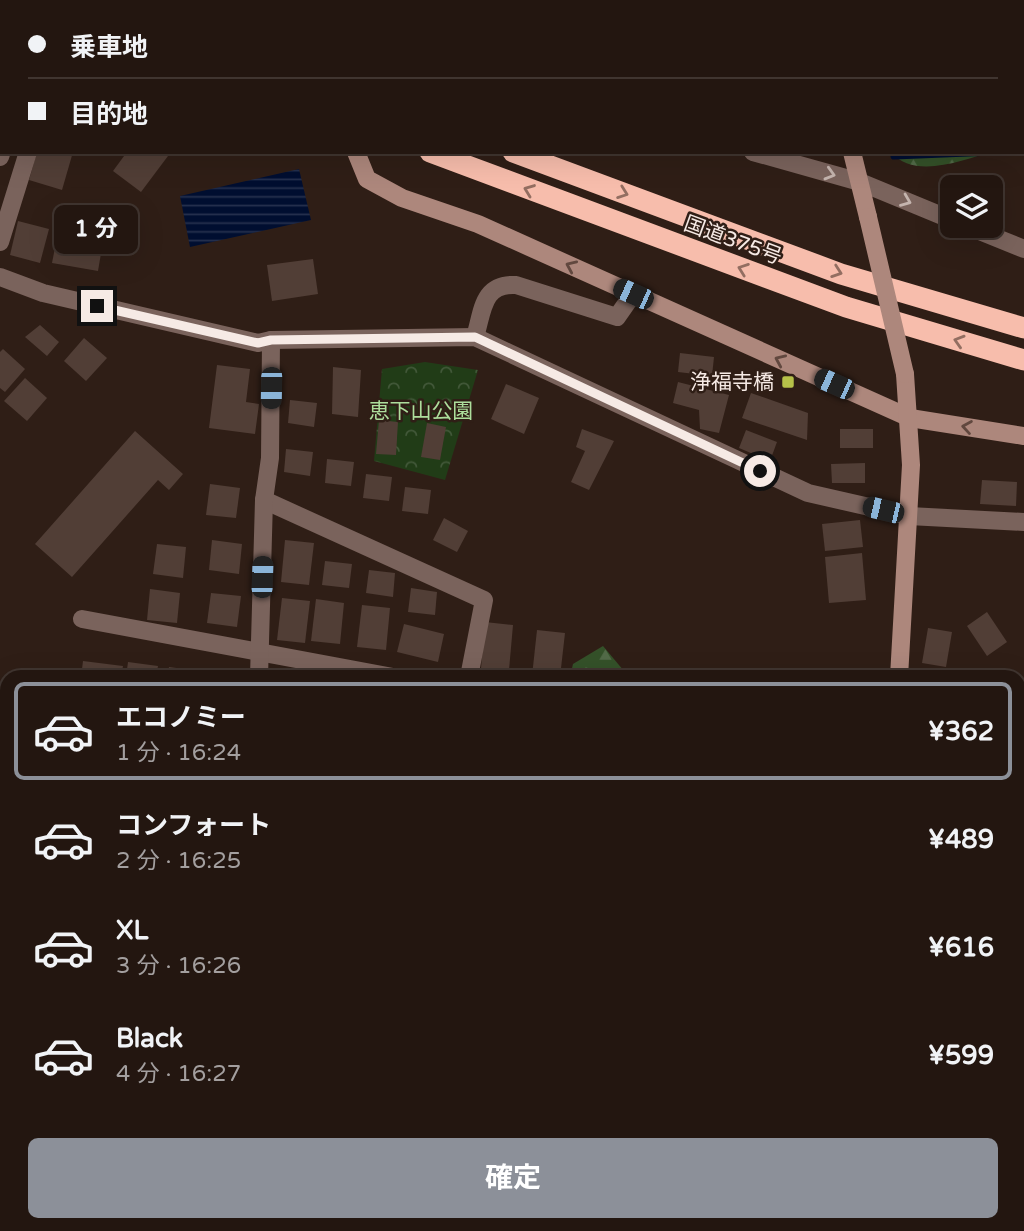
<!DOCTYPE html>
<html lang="ja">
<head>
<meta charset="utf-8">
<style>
	body { margin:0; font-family:"Varela Round","Noto Sans JP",sans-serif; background:#2f231e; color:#f1f3f6; height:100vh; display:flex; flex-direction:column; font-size:26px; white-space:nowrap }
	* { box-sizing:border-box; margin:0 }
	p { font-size:23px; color:#a39f9f }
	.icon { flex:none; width:38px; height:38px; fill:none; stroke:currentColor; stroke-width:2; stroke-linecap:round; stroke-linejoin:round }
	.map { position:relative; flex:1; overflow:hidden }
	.panel { position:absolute; left:0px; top:670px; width:1026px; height:562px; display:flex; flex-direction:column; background:#231610; border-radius:21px 21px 0 0; box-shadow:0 7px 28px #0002,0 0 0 2px #403530 }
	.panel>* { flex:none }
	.top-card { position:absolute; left:0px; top:0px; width:1026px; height:154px; box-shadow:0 7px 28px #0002,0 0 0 2px #403530; display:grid; align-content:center; height:154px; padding:0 28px; background:#231610 }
	.buttons { position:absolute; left:940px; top:175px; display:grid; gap:14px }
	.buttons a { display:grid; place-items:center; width:63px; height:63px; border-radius:10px; background:#231610; box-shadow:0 7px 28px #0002,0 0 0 2px #403530; font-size:35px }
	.end { position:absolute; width:32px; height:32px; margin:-16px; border:9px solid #f6eae5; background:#111; box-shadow:0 0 0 4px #111 }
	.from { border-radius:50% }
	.bubble { position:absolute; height:49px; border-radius:10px; background:#231610; box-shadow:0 7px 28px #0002,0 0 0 2px #403530; font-size:23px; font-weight:700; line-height:49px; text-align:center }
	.car { position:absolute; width:21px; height:42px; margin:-21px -10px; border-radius:9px; box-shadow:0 0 5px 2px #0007; background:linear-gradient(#222 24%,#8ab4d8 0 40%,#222 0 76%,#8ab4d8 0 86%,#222 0) }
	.top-card b { display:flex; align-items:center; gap:24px; height:66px; font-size:26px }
	.top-card b+b { border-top:2px solid #403530 }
	.top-card i { width:18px; height:18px; background:#f1f3f6 }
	ul { padding:12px 0 0; list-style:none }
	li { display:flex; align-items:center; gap:21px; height:98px; margin:0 14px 10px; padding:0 14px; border:4px solid transparent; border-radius:10px }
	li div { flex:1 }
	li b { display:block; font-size:26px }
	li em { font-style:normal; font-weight:700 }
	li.on { border-color:#8c9099 }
	li>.icon { width:63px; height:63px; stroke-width:1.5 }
	.cta { display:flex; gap:14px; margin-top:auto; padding:14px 28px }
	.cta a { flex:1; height:80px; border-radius:10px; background:#8c9099; color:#fff; font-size:28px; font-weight:700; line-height:80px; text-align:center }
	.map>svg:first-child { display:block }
</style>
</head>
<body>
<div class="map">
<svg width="1024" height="1231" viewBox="0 0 1024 1231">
	<defs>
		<pattern id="forest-firs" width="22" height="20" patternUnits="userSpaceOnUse" patternTransform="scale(1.75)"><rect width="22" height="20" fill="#345129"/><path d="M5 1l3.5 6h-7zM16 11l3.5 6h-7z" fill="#526a48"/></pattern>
		<pattern id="park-crowns" width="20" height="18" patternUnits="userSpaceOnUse" patternTransform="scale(1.75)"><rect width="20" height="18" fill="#213c17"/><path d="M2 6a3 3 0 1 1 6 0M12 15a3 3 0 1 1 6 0" fill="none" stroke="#425839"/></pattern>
		<pattern id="water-rules" width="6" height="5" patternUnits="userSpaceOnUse" patternTransform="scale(1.75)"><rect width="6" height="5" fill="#000e30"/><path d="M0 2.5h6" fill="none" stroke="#26314e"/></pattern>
	</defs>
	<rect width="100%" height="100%" fill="#2f1e16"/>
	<g fill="url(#forest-firs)">
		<path d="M891,152h100c-28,8 -77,28 -100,0z"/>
		<path d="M603,646l26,31h-59l3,-13z"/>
		<path d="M0,844l7,12v298l-7,-1z"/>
	</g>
	<path fill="url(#park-crowns)" d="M425,362l53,8 -33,110 -71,-19 8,-92z"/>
	<path fill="url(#water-rules)" d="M299,169l12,51 -121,27 -10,-51z"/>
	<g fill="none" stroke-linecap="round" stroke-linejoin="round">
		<path stroke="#000e30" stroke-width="7" d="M894,156l99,-4"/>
	</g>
	<g fill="#513e36">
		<path d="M37,152h36l-11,38 -33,-10z"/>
		<path d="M127,152h44l-30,40 -28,-21z"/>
		<path d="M18,221l31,8 -9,34 -30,-8z"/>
		<path d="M59,227l45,9 -6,35 -46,-8z"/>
		<path d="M313,259l5,35 -46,7 -5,-36z"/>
		<path d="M40,325l19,17 -12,14 -22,-19z"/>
		<path d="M84,338l23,20 -21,23 -22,-20z"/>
		<path d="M3,349l22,20 -20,23 -5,-4v-36z"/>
		<path d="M680,353l34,4 -2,19 -34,-4z"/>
		<path d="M217,365l33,4 -4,33 13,2 -4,30 -46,-6z"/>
		<path d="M333,367l28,3 -3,47 -26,-3z"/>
		<path d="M25,378l22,20 -20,23 -23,-20z"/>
		<path d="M678,382l51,13 -10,38 -19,-4 -1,-19 -26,-7z"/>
		<path d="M506,384l33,14 -15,36 -33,-15z"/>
		<path d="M751,393l57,20 -1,27 -65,-22z"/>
		<path d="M290,400l27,3 -3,24 -26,-4z"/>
		<path d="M379,420l19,2 -2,33 -20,-1z"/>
		<path d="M427,423l19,4 -6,33 -19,-3z"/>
		<path d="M582,429l32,12 -25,49 -18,-8 14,-31 -9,-4z"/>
		<rect x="840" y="429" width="33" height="19"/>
		<path d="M746,430l31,12 -7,19 -31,-13z"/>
		<path d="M135,431l48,43 -14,16 -11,-10 -86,97 -37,-33z"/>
		<path d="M286,449l27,3 -3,24 -26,-4z"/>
		<path d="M327,459l27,3 -3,24 -26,-3z"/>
		<path d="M865,463v20h-33l-1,-19z"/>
		<path d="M366,474l26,3 -3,24 -26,-3z"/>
		<path d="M982,480l35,2 -1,24 -36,-2z"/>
		<path d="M210,484l30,4 -4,30 -30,-3z"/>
		<path d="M405,487l26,3 -3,24 -26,-3z"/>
		<path d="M444,518l24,13 -11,21 -24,-12z"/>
		<path d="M860,520l3,27 -38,4 -3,-27z"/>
		<path d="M212,540l30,4 -3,30 -30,-4z"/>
		<path d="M285,540l29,3 -5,42 -28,-3z"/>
		<path d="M157,544l29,3 -3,31 -30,-4z"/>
		<path d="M862,553l4,47 -37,3 -4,-46z"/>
		<path d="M325,561l27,3 -3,24 -27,-3z"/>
		<path d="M369,570l26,3 -2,24 -27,-4z"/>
		<path d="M411,588l26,4 -2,23 -27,-3z"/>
		<path d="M150,589l30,4 -3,30 -30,-3z"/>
		<path d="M211,593l30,3 -4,31 -30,-4z"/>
		<path d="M282,598l28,3 -5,42 -28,-3z"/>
		<path d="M316,599l28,4 -4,41 -29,-3z"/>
		<path d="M362,605l28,3 -4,42 -29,-3z"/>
		<path d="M987,612l20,30 -20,14 -20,-30z"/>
		<path d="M485,622l28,3 -4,45 -28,-2z"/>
		<path d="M404,624l40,10 -6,28 -41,-10z"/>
		<path d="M928,628l24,4 -6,35 -24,-4z"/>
		<path d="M537,630l28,3 -5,44 -28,-1z"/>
		<path d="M83,661l40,5 -2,11h-40z"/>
		<path d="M128,662l30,4 -2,11h-30z"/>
		<path d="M169,667l30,4 -1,6h-30z"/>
		<path d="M1024,886v57l-6,2v-58z"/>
		<path d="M1024,982v33l-6,1v-33z"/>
		<path d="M689,1225h49l-8,6h-35z"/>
		<path d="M907,1225h51l1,6h-51z"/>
	</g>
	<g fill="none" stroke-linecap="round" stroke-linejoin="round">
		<path stroke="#4d3d35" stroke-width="18" stroke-dasharray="18 9" stroke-linecap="butt" d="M27,0l1,2"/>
		<g stroke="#7a635c" stroke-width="18">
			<path d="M217,0l6,2"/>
			<path d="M367,0l1,2"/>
			<path d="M617,0l9,2"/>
			<path d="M666,0v2"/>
			<path d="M753,152l107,30 92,38"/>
			<path d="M0,157l2,-6"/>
			<path d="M967,226l57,23"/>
			<path d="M0,242l28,-90"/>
			<path d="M0,277l43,16 215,50 13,-3 204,-3 333,156 101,23 115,6"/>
			<path d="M475,337c8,-26 7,-54 41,-52l101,32 16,-23"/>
			<path d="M264,500l220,100 -15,77"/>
			<path d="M82,619l311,58"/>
			<path d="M259,677l5,-177 6,-42 1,-118"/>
			<path d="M0,753l7,1"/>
			<path d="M1018,969l6,-2"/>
			<path d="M1018,1146l6,1"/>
			<path d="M764,1225l6,6"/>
			<path d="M174,1231l2,-6"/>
			<path d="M800,1231l41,-6"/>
			<path d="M990,1231v-6"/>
		</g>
		<g stroke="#ad877c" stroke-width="18">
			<path d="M823,0v2"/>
			<path d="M356,152l11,27 35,19 76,26 432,194 114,18"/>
			<path d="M852,152l16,65"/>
			<path d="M899,677l12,-212 -6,-91"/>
			<path d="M879,1231v-6"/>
		</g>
		<g stroke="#f7bdac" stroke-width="21">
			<path d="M114,0l5,2"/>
			<path d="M0,2l2,1"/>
			<path d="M430,152l416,155 178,53"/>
			<path d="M513,152l328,122 183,54"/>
		</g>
		<path stroke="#ad877c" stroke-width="18" d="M868,217l37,157"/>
	</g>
	<defs><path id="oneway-chevron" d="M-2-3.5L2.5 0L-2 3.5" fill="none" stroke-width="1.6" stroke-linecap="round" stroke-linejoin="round" transform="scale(1.75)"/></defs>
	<g stroke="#c4b4ae">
		<use href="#oneway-chevron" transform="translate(830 174) rotate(16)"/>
		<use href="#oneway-chevron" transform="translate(906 201) rotate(22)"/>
	</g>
	<g stroke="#936e61">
		<use href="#oneway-chevron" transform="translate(529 190) rotate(-159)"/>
		<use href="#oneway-chevron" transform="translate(623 193) rotate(20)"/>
		<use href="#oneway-chevron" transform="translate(743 269) rotate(-160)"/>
		<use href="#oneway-chevron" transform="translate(837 272) rotate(19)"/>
		<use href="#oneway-chevron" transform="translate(959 341) rotate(-163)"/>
	</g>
	<g stroke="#61483f">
		<use href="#oneway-chevron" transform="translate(571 266) rotate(-156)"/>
		<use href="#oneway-chevron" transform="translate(780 360) rotate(-156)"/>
		<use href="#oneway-chevron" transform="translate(967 427) rotate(-171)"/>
	</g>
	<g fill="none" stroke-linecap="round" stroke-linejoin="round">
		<path stroke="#f6eae5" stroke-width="9" d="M97,306l161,37 13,-3 204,-3 285,134"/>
	</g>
	<rect fill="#b6c149" stroke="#2f1e16" stroke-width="2.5" x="781" y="375" width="14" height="14" rx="3.5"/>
	<g text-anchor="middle" stroke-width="5" stroke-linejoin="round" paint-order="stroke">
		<g font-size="21" fill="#f6eae5" stroke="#2f1e16">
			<text transform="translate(733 240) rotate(20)" y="7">国道375号</text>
		</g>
		<g font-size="21" fill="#f6eae5" stroke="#2f1e16" text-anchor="end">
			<text x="774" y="389">浄福寺橋</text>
		</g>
		<g font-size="21" fill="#adde9c" stroke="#2f1e16">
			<text x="421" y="418">恵下山公園</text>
		</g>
	</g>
</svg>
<div class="buttons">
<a><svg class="icon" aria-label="layers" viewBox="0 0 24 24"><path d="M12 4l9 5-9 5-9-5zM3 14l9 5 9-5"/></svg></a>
</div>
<i class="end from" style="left:760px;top:471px"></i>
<i class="end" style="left:97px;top:306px"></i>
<div class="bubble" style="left:54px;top:205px;width:84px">1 分</div>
<i class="car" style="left:633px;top:294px;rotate:294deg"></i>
<i class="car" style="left:834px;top:384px;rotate:294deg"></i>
<i class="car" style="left:271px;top:388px;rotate:181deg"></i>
<i class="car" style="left:883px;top:510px;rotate:283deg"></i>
<i class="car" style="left:262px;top:577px;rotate:2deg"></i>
<div class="top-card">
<b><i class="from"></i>乗車地</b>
<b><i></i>目的地</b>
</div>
<section class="panel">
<ul>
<li class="on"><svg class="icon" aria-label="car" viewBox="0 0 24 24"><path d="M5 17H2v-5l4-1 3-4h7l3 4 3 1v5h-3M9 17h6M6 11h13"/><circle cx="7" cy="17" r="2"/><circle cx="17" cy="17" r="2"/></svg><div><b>エコノミー</b><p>1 分 · 16:24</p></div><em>¥362</em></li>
<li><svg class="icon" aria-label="car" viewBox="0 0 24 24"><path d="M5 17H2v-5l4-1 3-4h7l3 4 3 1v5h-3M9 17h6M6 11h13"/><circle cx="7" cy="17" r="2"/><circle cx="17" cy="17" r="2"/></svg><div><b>コンフォート</b><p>2 分 · 16:25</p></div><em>¥489</em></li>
<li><svg class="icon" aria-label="car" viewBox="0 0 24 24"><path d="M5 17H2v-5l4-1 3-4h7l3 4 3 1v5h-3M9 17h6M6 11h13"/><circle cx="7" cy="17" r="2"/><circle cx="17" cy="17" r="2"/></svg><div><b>XL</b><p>3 分 · 16:26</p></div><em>¥616</em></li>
<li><svg class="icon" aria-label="car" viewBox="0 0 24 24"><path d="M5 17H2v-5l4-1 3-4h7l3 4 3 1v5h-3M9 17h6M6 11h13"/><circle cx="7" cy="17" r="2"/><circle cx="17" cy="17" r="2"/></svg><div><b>Black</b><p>4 分 · 16:27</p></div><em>¥599</em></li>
</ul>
<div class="cta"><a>確定</a></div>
</section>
</div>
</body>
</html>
